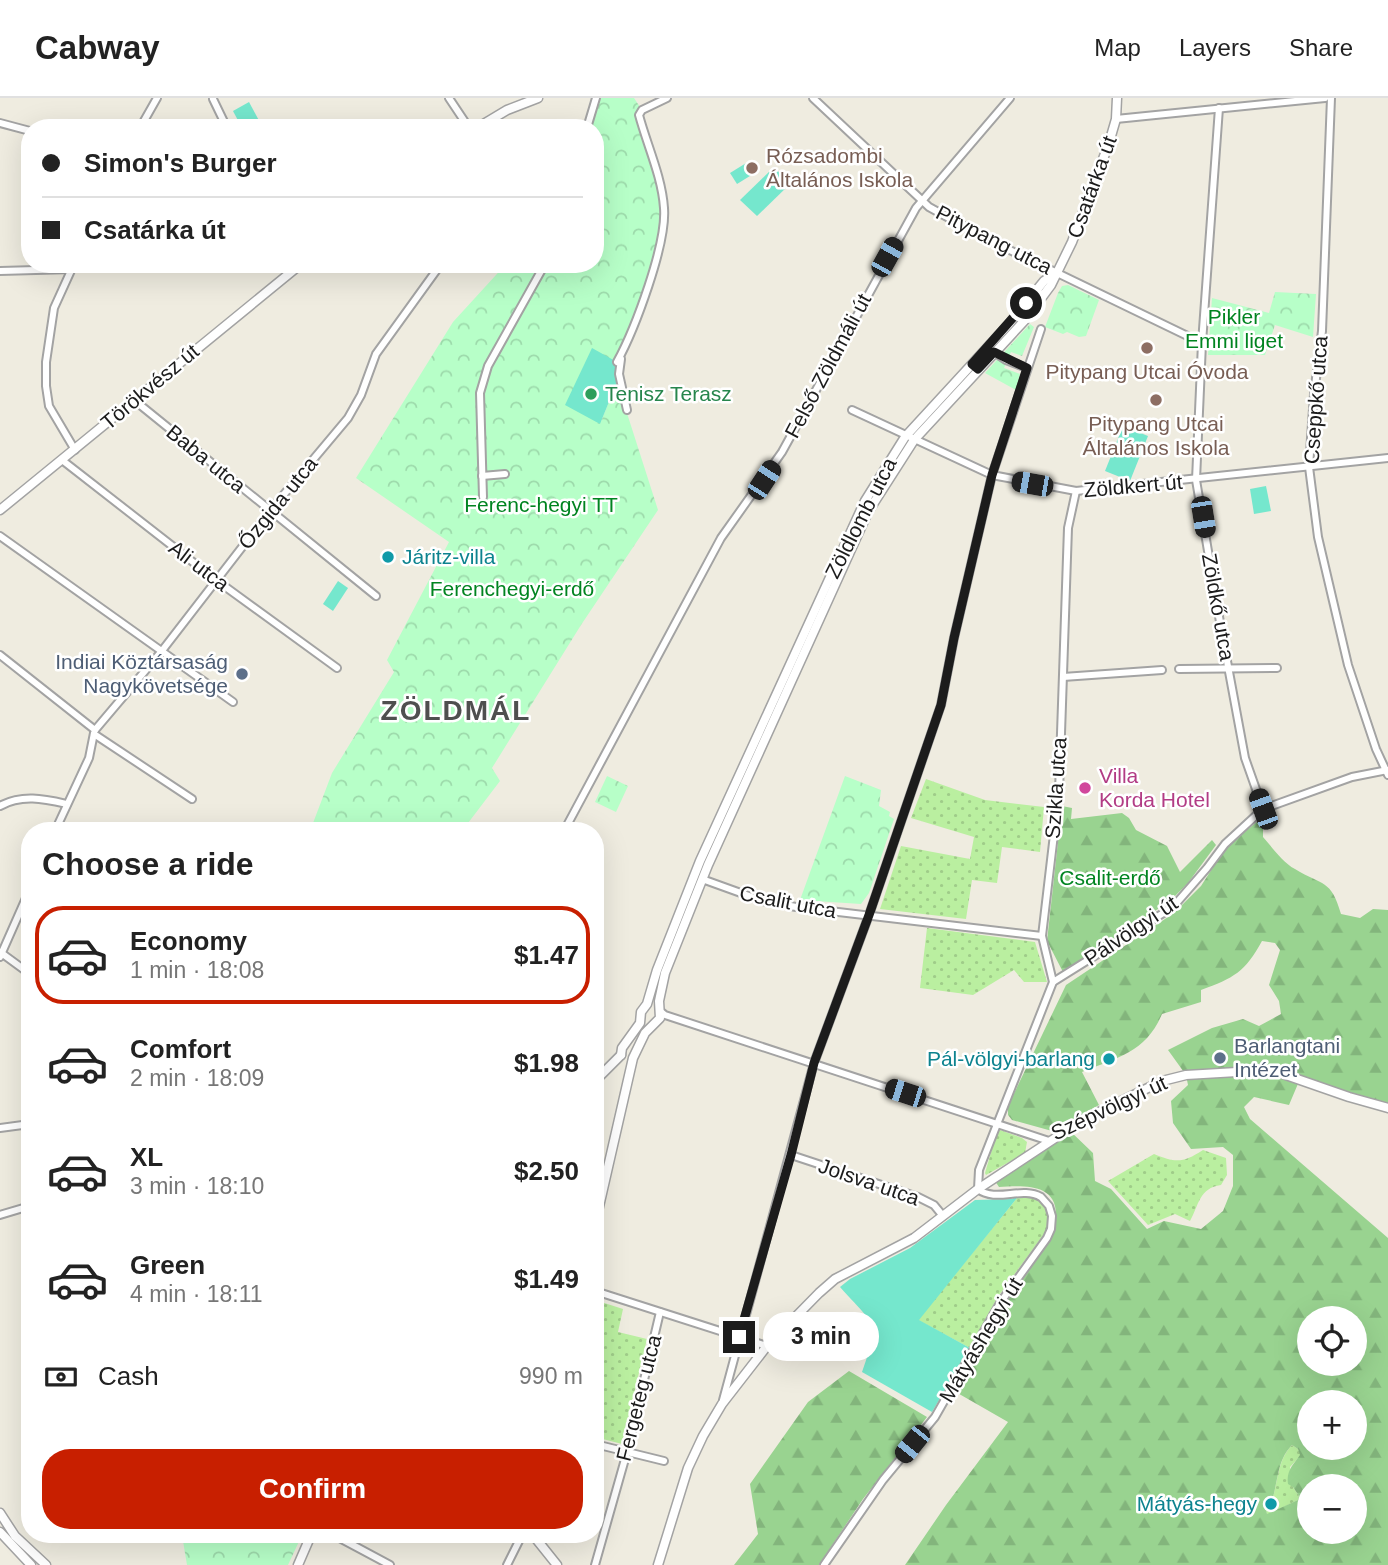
<!DOCTYPE html>
<html lang="en">
<head>
<meta charset="utf-8">
<style>
	body { margin:0; font-family:Arial,sans-serif; background:#f6f6f6; color:#222; height:100vh; display:flex; flex-direction:column; font-size:26px; white-space:nowrap }
	* { box-sizing:border-box; margin:0 }
	p { font-size:23px; color:#767676 }
	.icon { flex:none; width:38px; height:38px; fill:none; stroke:currentColor; stroke-width:2; stroke-linecap:round; stroke-linejoin:round }
	.map { position:relative; flex:1; overflow:hidden }
	.panel { position:absolute; left:21px; top:724px; width:583px; height:721px; display:flex; flex-direction:column; background:#fff; border-radius:28px; box-shadow:0 7px 28px #0002 }
	.panel>* { flex:none }
	.top-card { position:absolute; left:21px; top:21px; width:583px; height:154px; border-radius:28px; box-shadow:0 7px 28px #0002; display:grid; align-content:center; height:154px; padding:0 21px; background:#fff }
	.controls { position:absolute; left:1297px; top:1208px; display:grid; gap:14px }
	.controls a { display:grid; place-items:center; width:70px; height:70px; border-radius:50%; background:#fff; box-shadow:0 7px 28px #0002; font-size:35px }
	.end { position:absolute; width:32px; height:32px; margin:-16px; border:9px solid #1c1c1c; background:#fff; box-shadow:0 0 0 4px #fff }
	.from { border-radius:50% }
	.bubble { position:absolute; height:49px; border-radius:24px; background:#fff; box-shadow:0 7px 28px #0002; font-size:23px; font-weight:600; line-height:49px; text-align:center }
	.car { position:absolute; width:21px; height:42px; margin:-21px -10px; border-radius:9px; box-shadow:0 0 5px 2px #0007; background:linear-gradient(#222 24%,#8ab4d8 0 40%,#222 0 76%,#8ab4d8 0 86%,#222 0) }
	.top-card b { display:flex; align-items:center; gap:24px; height:66px; font-size:26px }
	.top-card b+b { border-top:2px solid #e0e0e0 }
	.top-card i { width:18px; height:18px; background:#222 }
	ul { padding:0; list-style:none }
	li { display:flex; align-items:center; gap:21px; height:98px; margin:0 14px 10px; padding:0 7px; border:4px solid transparent; border-radius:28px }
	li div { flex:1 }
	li b { display:block; font-size:26px }
	li em { font-style:normal; font-weight:600 }
	li.active { border-color:#c81f00 }
	li>.icon { width:63px; height:63px; stroke-width:1.5 }
	h2 { padding:0 21px; font-size:32px; line-height:84px }
	.pay { display:flex; align-items:center; gap:18px; height:77px; padding:0 21px; font-size:26px }
	.pay p { margin-inline-start:auto }
	.cta { display:flex; gap:14px; margin-top:auto; padding:14px 21px }
	.cta a { flex:1; height:80px; border-radius:28px; background:#c81f00; color:#fff; font-size:28px; font-weight:600; line-height:80px; text-align:center }
	header { display:flex; align-items:center; gap:42px; box-sizing:border-box; height:98px; padding:0 35px; background:#fff; border-bottom:2px solid #e0e0e0 }
	header strong { font-size:33px }
	nav { display:flex; gap:38px; margin-inline-start:auto; font-size:24px }
	.map>svg:first-child { display:block }
</style>
</head>
<body>
<header>
<strong>Cabway</strong>
<nav><a>Map</a><a>Layers</a><a>Share</a></nav>
</header>
<div class="map">
<svg width="1388" height="1467" viewBox="0 0 1388 1467">
	<defs>
		<pattern id="grass-dots" width="8" height="8" patternUnits="userSpaceOnUse" patternTransform="scale(1.75)"><rect width="8" height="8" fill="#baefa0"/><path d="M2 2h.1M6 6h.1" fill="none" stroke="#9fcc89" stroke-width="1.8" stroke-linecap="round"/></pattern>
		<pattern id="forest-firs" width="22" height="20" patternUnits="userSpaceOnUse" patternTransform="scale(1.75)"><rect width="22" height="20" fill="#99d390"/><path d="M5 1l3.5 6h-7zM16 11l3.5 6h-7z" fill="#83b57c"/></pattern>
		<pattern id="park-crowns" width="20" height="18" patternUnits="userSpaceOnUse" patternTransform="scale(1.75)"><rect width="20" height="18" fill="#b7ffc8"/><path d="M2 6a3 3 0 1 1 6 0M12 15a3 3 0 1 1 6 0" fill="none" stroke="#9ddaab"/></pattern>
	</defs>
	<rect width="100%" height="100%" fill="#efece0"/>
	<g fill="url(#grass-dots)">
		<path d="M926,681l59,21 59,7 -4,45 -38,-5 -5,36 -25,-3 -6,39 -86,-10 21,-63 69,13 4,-22 -63,-19z"/>
		<path d="M927,830l108,14 12,40h-23l-10,-12 -41,25 -53,-7z"/>
		<path d="M1000,1032l22,8 5,4 -2,11 -39,22 -1,-2 12,-41z"/>
		<path d="M1203,1052l23,8 1,17 -6,10c-22,3 -22,20 -31,36l-15,-7 -27,11 -40,-44 46,-27c22,9 29,9 49,-4z"/>
		<path d="M1021,1095c22,3 30,15 26,37l-50,68 -27,50 -52,-28z"/>
		<path d="M595,1202l28,9 -5,23 29,7 -25,105 -27,-7z"/>
		<path d="M1292,1347l6,4 3,6 -11,12 3,20 6,9 -1,4 -31,15 -2,-10 7,-4c6,-19 5,-40 20,-56z"/>
	</g>
	<g fill="url(#forest-firs)" fill-rule="evenodd">
		<path d="M1062,708l10,2 -1,11 51,-6 7,5 7,12 31,16 13,26 32,-32 4,5 -28,38 -18,18 -107,71 -16,-31z"/>
		<path d="M1263,719v20c10,11 19,25 32,32 28,17 36,10 46,45l19,4 13,-9 15,1v197l-88,-28 -11,26 -35,-8 -10,10 6,12 138,119v327h-483l41,-60 62,-83 -54,-31c16,-30 32,-60 50,-89 14,-20 52,-63 52,-86 1,-34 -35,-30 -57,-29l-4,-6 73,-52 25,24 2,28 16,8 36,40 17,-8 37,8 22,-18 10,-25v-31l-10,-8 -32,2 -18,-26 -2,-22 17,-16 -2,-10 -18,-25 44,-22 31,-9 16,7 22,-12 -2,-13 -10,-16 11,-35 -5,-7 -13,-2c-17,31 -28,37 -61,49v12l-39,12c-16,38 -43,43 -80,58l17,33 -47,26 -40,-11 -4,-5v-9l58,-121 108,-72 27,-27 25,-39zM1309,1220h45v45h-45zM1309,1304h45v45h-45zM1292,1347l6,4 2,6c-7,10 -14,16 -12,29l5,3 6,9 -1,4 -31,14 -2,-9 7,-4c6,-19 5,-41 20,-56zM1309,1388h45v45h-45z"/>
		<path d="M849,1273l78,46 -64,82 -44,66h-85l24,-31 -8,-50 58,-82z"/>
	</g>
	<g fill="url(#park-crowns)">
		<path d="M596,0h38l8,12 -3,5 26,95 -10,57 -28,71 -27,86 17,-42 41,128 -77,115 -89,143 8,13 -38,50 -39,-4 -4,4h-109l22,-58 62,-101 -7,-12 62,-118 -93,-64 97,-156 53,-58h89v-136h-8z"/>
		<path d="M1068,187l31,15 -13,36 -7,1 -12,-5 -4,2 -18,-7 13,-34 4,-7z"/>
		<path d="M1275,194l41,2 -3,43 -38,-12 -10,30h-57l4,-57 57,15z"/>
		<path d="M1030,226l4,3 -12,29 -11,-4 -7,16 16,6 -4,16 -31,-17z"/>
		<path d="M607,678l21,10 -12,26 -21,-10z"/>
		<path d="M845,678l36,14 -2,16 11,6 -1,4 5,3 -25,74 -8,11 -61,-4z"/>
		<path d="M182,1437h120l-14,30h-101z"/>
	</g>
	<g fill="#75e7cd">
		<path d="M249,4l14,26h-21l-9,-17z"/>
		<path d="M751,62l7,11 -21,13 -7,-11z"/>
		<path d="M774,69l16,17 -33,32 -17,-16z"/>
		<path d="M592,250l25,14v20l-17,42 -35,-19z"/>
		<path d="M1123,328l25,10 -18,45 -25,-10z"/>
		<path d="M1266,388l5,25 -17,3 -4,-25z"/>
		<path d="M338,483l10,7 -15,23 -10,-7z"/>
		<path d="M1021,1095l-102,127 51,28 -38,64 -70,-40c18,-51 13,-46 -22,-85l10,-8 60,-31 65,-48 37,-1z"/>
	</g>
	<g fill="none" stroke-linecap="round" stroke-linejoin="round">
		<defs>
			<g id="minor">
				<path d="M449,0l20,30"/>
				<path d="M813,0l116,109 60,33 213,103"/>
				<path d="M1331,0l-9,233 -8,63 -5,73 9,70 30,128 28,84 12,26"/>
				<path d="M213,1l14,29"/>
				<path d="M1219,10l-17,235 -6,137 26,154 23,124 18,51"/>
				<path d="M1116,21l209,-21"/>
				<path d="M0,25l30,8"/>
				<path d="M140,30l17,-30"/>
				<path d="M587,30l9,-30"/>
				<path d="M74,166l-20,44 -8,54v24l3,20 26,44"/>
				<path d="M0,173l72,-2"/>
				<path d="M994,254l12,8 21,8"/>
				<path d="M621,261l-2,15 8,36"/>
				<path d="M617,264c18,-33 50,-118 47,-154 -2,-31 -17,-63 -25,-93l3,-5 25,-12"/>
				<path d="M134,302l242,196"/>
				<path d="M852,312l140,65 84,16 312,-33"/>
				<path d="M62,362l154,120 121,88"/>
				<path d="M482,378l23,-2"/>
				<path d="M483,399l-3,-104 8,-27 57,-102"/>
				<path d="M0,438l233,166"/>
				<path d="M0,557l95,75"/>
				<path d="M1179,571l98,-1"/>
				<path d="M1063,579l99,-7"/>
				<path d="M95,632l66,-78 109,-141 78,-93 13,-23 15,-41 65,-90"/>
				<path d="M94,636l98,65"/>
				<path d="M0,708c22,-12 44,-7 67,-2"/>
				<path d="M55,733l34,-73 5,-25"/>
				<path d="M564,733l157,-293 61,-86 134,-244 94,-110"/>
				<path d="M702,781l61,22 33,6 246,29"/>
				<path d="M0,854l30,22"/>
				<path d="M0,859l30,-68"/>
				<path d="M1053,884l-11,-46 17,-144 9,-264 8,-37"/>
				<path d="M660,913l5,4 384,126"/>
				<path d="M0,1030l30,-4"/>
				<path d="M791,1057l127,42 16,8 9,11"/>
				<path d="M0,1117l30,-9"/>
				<path d="M595,1193l172,55"/>
				<path d="M723,1302l91,-337 55,-148 72,-210 13,-67 38,-163 49,-146"/>
				<path d="M595,1346l69,17"/>
				<path d="M334,1437l56,30"/>
				<path d="M507,1467l15,-30"/>
				<path d="M595,1467l32,-113 33,-140"/>
				<path d="M824,1467l59,-85 52,-63 65,-114 47,-65 4,-9 1,-13 -3,-10 -8,-9c-20,-11 -45,6 -63,-8l1,-19 74,-188 120,-75 34,-39 18,-24 38,-35 89,-32 36,-7"/>
			</g>
			<g id="tertiary">
				<path d="M477,30l30,-18 31,-12"/>
				<path d="M0,412l301,-246"/>
				<path d="M621,957l1,-7 18,-25 1,-11 6,-8 10,-34 43,-109 165,-360 40,-64 104,-113 35,-43 13,-9"/>
				<path d="M595,983l26,-26"/>
				<path d="M595,1126l38,-166 12,-25 15,-15 -1,-17 6,-28 43,-108 160,-353 46,-72 111,-120 26,-35 21,-43 37,-99 7,-24 1,-21"/>
				<path d="M0,1415l15,23 31,29"/>
				<path d="M0,1434l31,33"/>
				<path d="M533,1437l24,30"/>
				<path d="M298,1467l13,-30"/>
				<path d="M658,1467l30,-97 15,-32 19,-32 45,-58 52,-53 16,-14 79,-41 64,-49 103,-68 81,-40 24,-6 51,-3 43,1 69,24 39,11"/>
			</g>
		</defs>
		<use href="#minor" stroke="#a3a3a3" stroke-width="10"/>
		<use href="#tertiary" stroke="#a3a3a3" stroke-width="11"/>
		<use href="#minor" stroke="#fff" stroke-width="6"/>
		<use href="#tertiary" stroke="#fff" stroke-width="8"/>
	</g>
	<g fill="none" stroke-linecap="round" stroke-linejoin="round">
		<path stroke="#1c1c1c" stroke-width="9" d="M739,1239l52,-182 23,-92 55,-148 72,-210 13,-67 38,-163 35,-107 -33,-16 -16,17 -6,-5 54,-61"/>
	</g>
	<g fill="#8d6e63" stroke="#fff" stroke-width="2.5">
		<circle cx="752" cy="70" r="7"/>
		<circle cx="1147" cy="250" r="7"/>
		<circle cx="1156" cy="302" r="7"/>
	</g>
	<circle fill="#2e9e5b" stroke="#fff" stroke-width="2.5" cx="591" cy="296" r="7"/>
	<g fill="#0f9aa8" stroke="#fff" stroke-width="2.5">
		<circle cx="388" cy="459" r="7"/>
		<circle cx="1109" cy="961" r="7"/>
		<circle cx="1271" cy="1406" r="7"/>
	</g>
	<g fill="#5c6f8a" stroke="#fff" stroke-width="2.5">
		<circle cx="242" cy="576" r="7"/>
		<circle cx="1220" cy="960" r="7"/>
	</g>
	<circle fill="#d1479c" stroke="#fff" stroke-width="2.5" cx="1085" cy="690" r="7"/>
	<g text-anchor="middle" stroke-width="5" stroke-linejoin="round" paint-order="stroke">
		<g font-size="21" fill="#785e54" stroke="#fff">
			<text x="766" y="65" text-anchor="start">Rózsadombi<tspan x="766" dy="24">Általános Iskola</tspan></text>
			<text x="1147" y="281">Pitypang Utcai Óvoda</text>
			<text x="1156" y="333">Pitypang Utcai<tspan x="1156" dy="24">Általános Iskola</tspan></text>
		</g>
		<g font-size="21" fill="#1c1c1c" stroke="#fff">
			<text transform="translate(1092 89) rotate(-70)" y="7">Csatárka út</text>
			<text transform="translate(994 142) rotate(27)" y="7">Pitypang utca</text>
			<text transform="translate(828 268) rotate(-62)" y="7">Felső Zöldmáli út</text>
			<text transform="translate(150 289) rotate(-40)" y="7">Törökvész út</text>
			<text transform="translate(1316 302) rotate(-86)" y="7">Cseppkő utca</text>
			<text transform="translate(206 361) rotate(39)" y="7">Baba utca</text>
			<text transform="translate(1133 388) rotate(-5)" y="7">Zöldkert út</text>
			<text transform="translate(278 405) rotate(-51)" y="7">Őzgida utca</text>
			<text transform="translate(861 420) rotate(-63)" y="7">Zöldlomb utca</text>
			<text transform="translate(199 468) rotate(37)" y="7">Ali utca</text>
			<text transform="translate(1218 509) rotate(80)" y="7">Zöldkő utca</text>
			<text transform="translate(1056 690) rotate(-86)" y="7">Szikla utca</text>
			<text transform="translate(788 804) rotate(11)" y="7">Csalit utca</text>
			<text transform="translate(1131 833) rotate(-34)" y="7">Pálvölgyi út</text>
			<text transform="translate(1109 1010) rotate(-25)" y="7">Szépvölgyi út</text>
			<text transform="translate(869 1084) rotate(19)" y="7">Jolsva utca</text>
			<text transform="translate(981 1242) rotate(-59)" y="7">Mátyáshegyi út</text>
			<text transform="translate(639 1300) rotate(-76)" y="7">Fergeteg utca</text>
		</g>
		<g font-size="21" fill="#008420" stroke="#fff">
			<text x="1234" y="226">Pikler<tspan x="1234" dy="24">Emmi liget</tspan></text>
			<text x="541" y="414">Ferenc-hegyi TT</text>
			<text x="512" y="498">Ferenchegyi-erdő</text>
			<text x="1110" y="787">Csalit-erdő</text>
		</g>
		<g font-size="21" fill="#27864d" stroke="#fff" text-anchor="start">
			<text x="605" y="303">Tenisz Terasz</text>
		</g>
		<g font-size="21" fill="#0d838f" stroke="#fff" text-anchor="end">
			<text x="402" y="466" text-anchor="start">Járitz-villa</text>
			<text x="1095" y="968">Pál-völgyi-barlang</text>
			<text x="1257" y="1413">Mátyás-hegy</text>
		</g>
		<g font-size="21" fill="#4e5e75" stroke="#fff" text-anchor="end">
			<text x="228" y="571">Indiai Köztársaság<tspan x="228" dy="24">Nagykövetsége</tspan></text>
			<text x="1234" y="955" text-anchor="start">Barlangtani<tspan x="1234" dy="24">Intézet</tspan></text>
		</g>
		<g font-size="21" fill="#b23c85" stroke="#fff" text-anchor="start">
			<text x="1099" y="685">Villa<tspan x="1099" dy="24">Korda Hotel</tspan></text>
		</g>
		<g font-size="28" font-weight="bold" letter-spacing="2" fill="#4f4f4f" stroke="#fff">
			<text x="456" y="622">ZÖLDMÁL</text>
		</g>
	</g>
</svg>
<div class="controls">
<a><svg class="icon" aria-label="locate" viewBox="0 0 24 24"><circle cx="12" cy="12" r="6"/><path d="M12 2v4M12 18v4M2 12h4M18 12h4"/></svg></a>
<a>+</a>
<a>−</a>
</div>
<i class="end from" style="left:1026px;top:205px"></i>
<i class="end" style="left:739px;top:1239px"></i>
<div class="bubble" style="left:763px;top:1214px;width:116px">3 min</div>
<i class="car" style="left:887px;top:159px;rotate:29deg"></i>
<i class="car" style="left:764px;top:382px;rotate:33deg"></i>
<i class="car" style="left:1032px;top:386px;rotate:280deg"></i>
<i class="car" style="left:1203px;top:419px;rotate:171deg"></i>
<i class="car" style="left:1263px;top:711px;rotate:340deg"></i>
<i class="car" style="left:905px;top:995px;rotate:288deg"></i>
<i class="car" style="left:912px;top:1346px;rotate:219deg"></i>
<div class="top-card">
<b><i class="from"></i>Simon's Burger</b>
<b><i></i>Csatárka út</b>
</div>
<section class="panel">
<h2>Choose a ride</h2>
<ul>
<li class="active"><svg class="icon" aria-label="car" viewBox="0 0 24 24"><path d="M5 17H2v-5l4-1 3-4h7l3 4 3 1v5h-3M9 17h6M6 11h13"/><circle cx="7" cy="17" r="2"/><circle cx="17" cy="17" r="2"/></svg><div><b>Economy</b><p>1 min · 18:08</p></div><em>$1.47</em></li>
<li><svg class="icon" aria-label="car" viewBox="0 0 24 24"><path d="M5 17H2v-5l4-1 3-4h7l3 4 3 1v5h-3M9 17h6M6 11h13"/><circle cx="7" cy="17" r="2"/><circle cx="17" cy="17" r="2"/></svg><div><b>Comfort</b><p>2 min · 18:09</p></div><em>$1.98</em></li>
<li><svg class="icon" aria-label="car" viewBox="0 0 24 24"><path d="M5 17H2v-5l4-1 3-4h7l3 4 3 1v5h-3M9 17h6M6 11h13"/><circle cx="7" cy="17" r="2"/><circle cx="17" cy="17" r="2"/></svg><div><b>XL</b><p>3 min · 18:10</p></div><em>$2.50</em></li>
<li><svg class="icon" aria-label="car" viewBox="0 0 24 24"><path d="M5 17H2v-5l4-1 3-4h7l3 4 3 1v5h-3M9 17h6M6 11h13"/><circle cx="7" cy="17" r="2"/><circle cx="17" cy="17" r="2"/></svg><div><b>Green</b><p>4 min · 18:11</p></div><em>$1.49</em></li>
</ul>
<div class="pay"><svg class="icon" aria-label="cash" viewBox="0 0 24 24"><path d="M3 7h18v10H3z"/><circle cx="12" cy="12" r="2"/></svg>Cash<p>990 m</p></div>
<div class="cta"><a>Confirm</a></div>
</section>
</div>
</body>
</html>
